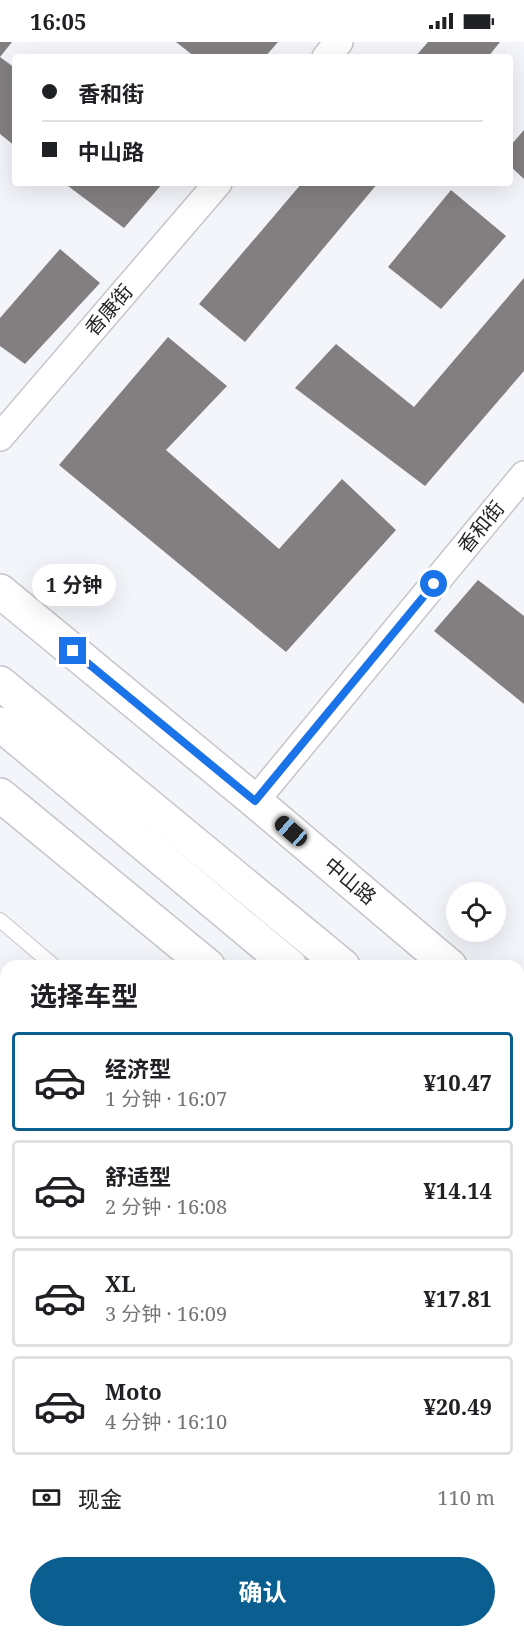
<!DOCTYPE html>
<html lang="zh">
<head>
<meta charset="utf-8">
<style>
	body { margin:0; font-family:"Noto Serif","Noto Sans SC",serif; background:#f6f6f6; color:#202124; height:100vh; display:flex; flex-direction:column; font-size:22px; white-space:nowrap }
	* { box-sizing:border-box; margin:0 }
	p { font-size:20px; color:#757577 }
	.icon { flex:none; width:33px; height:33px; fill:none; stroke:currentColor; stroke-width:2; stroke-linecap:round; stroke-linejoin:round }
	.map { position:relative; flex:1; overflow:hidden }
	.panel { position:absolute; left:0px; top:918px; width:525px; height:678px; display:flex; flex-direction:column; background:#fff; border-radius:18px 18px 0 0; box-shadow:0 6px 24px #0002 }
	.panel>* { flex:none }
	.hud { position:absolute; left:12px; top:12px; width:501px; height:132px; border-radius:6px; box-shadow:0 6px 24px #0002; display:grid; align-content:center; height:132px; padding:0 30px; background:#fff }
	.tools { position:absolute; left:446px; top:840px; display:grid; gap:12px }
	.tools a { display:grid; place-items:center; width:60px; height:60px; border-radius:50%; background:#fff; box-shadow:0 6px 24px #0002; font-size:30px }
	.end { position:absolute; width:27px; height:27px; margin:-14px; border:8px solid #1a73e8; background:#fff; box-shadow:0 0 0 3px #fff }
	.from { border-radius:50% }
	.bubble { position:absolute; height:42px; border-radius:21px; background:#fff; box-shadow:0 6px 24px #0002; font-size:20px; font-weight:700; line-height:42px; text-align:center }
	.car { position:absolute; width:18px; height:36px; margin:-18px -9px; border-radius:8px; box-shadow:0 0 4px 2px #0007; background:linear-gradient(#222 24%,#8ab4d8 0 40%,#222 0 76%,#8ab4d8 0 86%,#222 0) }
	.hud b { display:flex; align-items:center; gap:21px; height:57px; font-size:22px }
	.hud b+b { border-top:2px solid #e0e0e0 }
	.hud i { width:15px; height:15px; background:#202124 }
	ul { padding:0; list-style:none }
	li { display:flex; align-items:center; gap:18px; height:99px; margin:0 12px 9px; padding:0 18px; border:3px solid #e0e0e0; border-radius:6px }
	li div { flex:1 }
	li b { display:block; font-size:22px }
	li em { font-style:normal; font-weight:700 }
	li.selected { border-color:#0b5e90 }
	li>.icon { width:54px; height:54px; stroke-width:1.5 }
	h2 { padding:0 30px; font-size:27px; line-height:72px }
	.pay { display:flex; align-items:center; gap:15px; height:66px; padding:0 30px; font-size:22px }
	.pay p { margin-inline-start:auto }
	.cta { display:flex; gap:12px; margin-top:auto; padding:12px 30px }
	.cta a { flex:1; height:69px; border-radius:36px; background:#0b5e90; color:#fff; font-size:24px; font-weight:700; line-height:69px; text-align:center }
	.status { display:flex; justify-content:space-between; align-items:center; height:42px; padding:0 30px; background:#fff; direction:ltr }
	.status svg { height:16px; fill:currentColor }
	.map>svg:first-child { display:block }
</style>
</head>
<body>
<div class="status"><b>16:05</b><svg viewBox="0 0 49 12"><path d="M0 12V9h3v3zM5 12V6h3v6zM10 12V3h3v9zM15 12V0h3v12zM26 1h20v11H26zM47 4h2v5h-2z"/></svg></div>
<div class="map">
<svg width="524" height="1596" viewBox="0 0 524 1596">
	<rect width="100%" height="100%" fill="#f3f5fa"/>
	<g fill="#837f81">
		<path d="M0,0h12l-12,15 15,11v78l-15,-12z"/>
		<path d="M176,0h102l-13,15h-70z"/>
		<path d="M428,0h72l-12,15h-73z"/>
		<path d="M524,88v49l-14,-13v-20z"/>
		<path d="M64,141h99l-39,45z"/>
		<path d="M302,141h76l-133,159 -46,-38z"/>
		<path d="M451,148l55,46 -65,73 -53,-42z"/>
		<path d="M60,207l40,34 -75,81 -25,-18v-28z"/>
		<path d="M524,236v93l-99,115 -130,-98 41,-44 78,63z"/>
		<path d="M168,295l59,49 -61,64 113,99 63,-70 54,51 -110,122 -227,-187z"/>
		<path d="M478,538l46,36v88l-90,-73z"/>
	</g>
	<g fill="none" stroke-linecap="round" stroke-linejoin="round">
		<defs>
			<g id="service">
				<path d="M0,878l54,46"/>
				<path d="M519,1319l5,4"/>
			</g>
			<g id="minor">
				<path d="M326,15l13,-15"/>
				<path d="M0,395l218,-254"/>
				<path d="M255,759l269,-326"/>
			</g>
			<g id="tertiary">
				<path d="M519,1227l5,-6"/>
				<path d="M205,1596l5,-6"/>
			</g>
			<g id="primary">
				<path d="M0,549l255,210 195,165"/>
				<path d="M0,641l343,283"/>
				<path d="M0,682l290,242"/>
				<path d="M0,753l208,171"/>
				<path d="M519,983l5,4"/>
				<path d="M519,1070l5,4"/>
				<path d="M519,1114l5,4"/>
				<path d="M519,1179l5,5"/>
			</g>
		</defs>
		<use href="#service" stroke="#c4c6ca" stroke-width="16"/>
		<use href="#minor" stroke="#c4c6ca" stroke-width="30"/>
		<use href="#tertiary" stroke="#c4c6ca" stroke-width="36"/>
		<use href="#primary" stroke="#c4c6ca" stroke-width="36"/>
		<use href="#service" stroke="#fff" stroke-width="14"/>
		<use href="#minor" stroke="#fff" stroke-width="27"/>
		<use href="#tertiary" stroke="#fff" stroke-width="33"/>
		<use href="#primary" stroke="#fff" stroke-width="33"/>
	</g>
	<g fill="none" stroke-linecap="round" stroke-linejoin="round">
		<path stroke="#1a73e8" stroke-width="8" d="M73,609l182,150 179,-217"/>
	</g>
	<g text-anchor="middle" stroke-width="4.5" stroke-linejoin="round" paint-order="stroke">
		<g font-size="20" fill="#232426" stroke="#fff">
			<text transform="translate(109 268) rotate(-49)" y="7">香康街</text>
			<text transform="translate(481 485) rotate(-51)" y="7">香和街</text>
			<text transform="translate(350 839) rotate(40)" y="7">中山路</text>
		</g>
	</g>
</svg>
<div class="tools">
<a><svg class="icon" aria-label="locate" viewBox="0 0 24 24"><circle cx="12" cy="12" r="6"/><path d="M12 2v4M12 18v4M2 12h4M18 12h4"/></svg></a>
</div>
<i class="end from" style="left:434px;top:542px"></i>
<i class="end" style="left:73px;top:609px"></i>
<div class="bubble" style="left:32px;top:522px;width:84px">1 分钟</div>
<i class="car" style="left:291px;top:789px;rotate:311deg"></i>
<div class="hud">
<b><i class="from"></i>香和街</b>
<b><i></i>中山路</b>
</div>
<section class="panel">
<h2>选择车型</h2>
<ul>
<li class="selected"><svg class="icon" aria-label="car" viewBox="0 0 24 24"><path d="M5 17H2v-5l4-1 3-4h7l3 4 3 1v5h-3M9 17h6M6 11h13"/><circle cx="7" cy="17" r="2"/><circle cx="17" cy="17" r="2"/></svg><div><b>经济型</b><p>1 分钟 · 16:07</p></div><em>¥10.47</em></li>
<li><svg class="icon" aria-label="car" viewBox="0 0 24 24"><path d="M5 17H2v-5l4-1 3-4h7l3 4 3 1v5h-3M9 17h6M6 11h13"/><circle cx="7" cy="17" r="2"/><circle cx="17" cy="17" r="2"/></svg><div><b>舒适型</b><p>2 分钟 · 16:08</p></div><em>¥14.14</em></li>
<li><svg class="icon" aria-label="car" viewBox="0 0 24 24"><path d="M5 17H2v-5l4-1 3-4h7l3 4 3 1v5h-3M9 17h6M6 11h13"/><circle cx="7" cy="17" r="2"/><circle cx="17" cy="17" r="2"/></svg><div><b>XL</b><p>3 分钟 · 16:09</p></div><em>¥17.81</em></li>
<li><svg class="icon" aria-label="car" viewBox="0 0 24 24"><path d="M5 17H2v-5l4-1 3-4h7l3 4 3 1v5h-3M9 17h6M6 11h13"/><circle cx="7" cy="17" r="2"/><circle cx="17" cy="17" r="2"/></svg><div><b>Moto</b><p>4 分钟 · 16:10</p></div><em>¥20.49</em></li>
</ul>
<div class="pay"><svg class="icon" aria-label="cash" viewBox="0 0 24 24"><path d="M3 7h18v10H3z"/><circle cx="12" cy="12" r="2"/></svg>现金<p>110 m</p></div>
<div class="cta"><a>确认</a></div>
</section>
</div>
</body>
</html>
